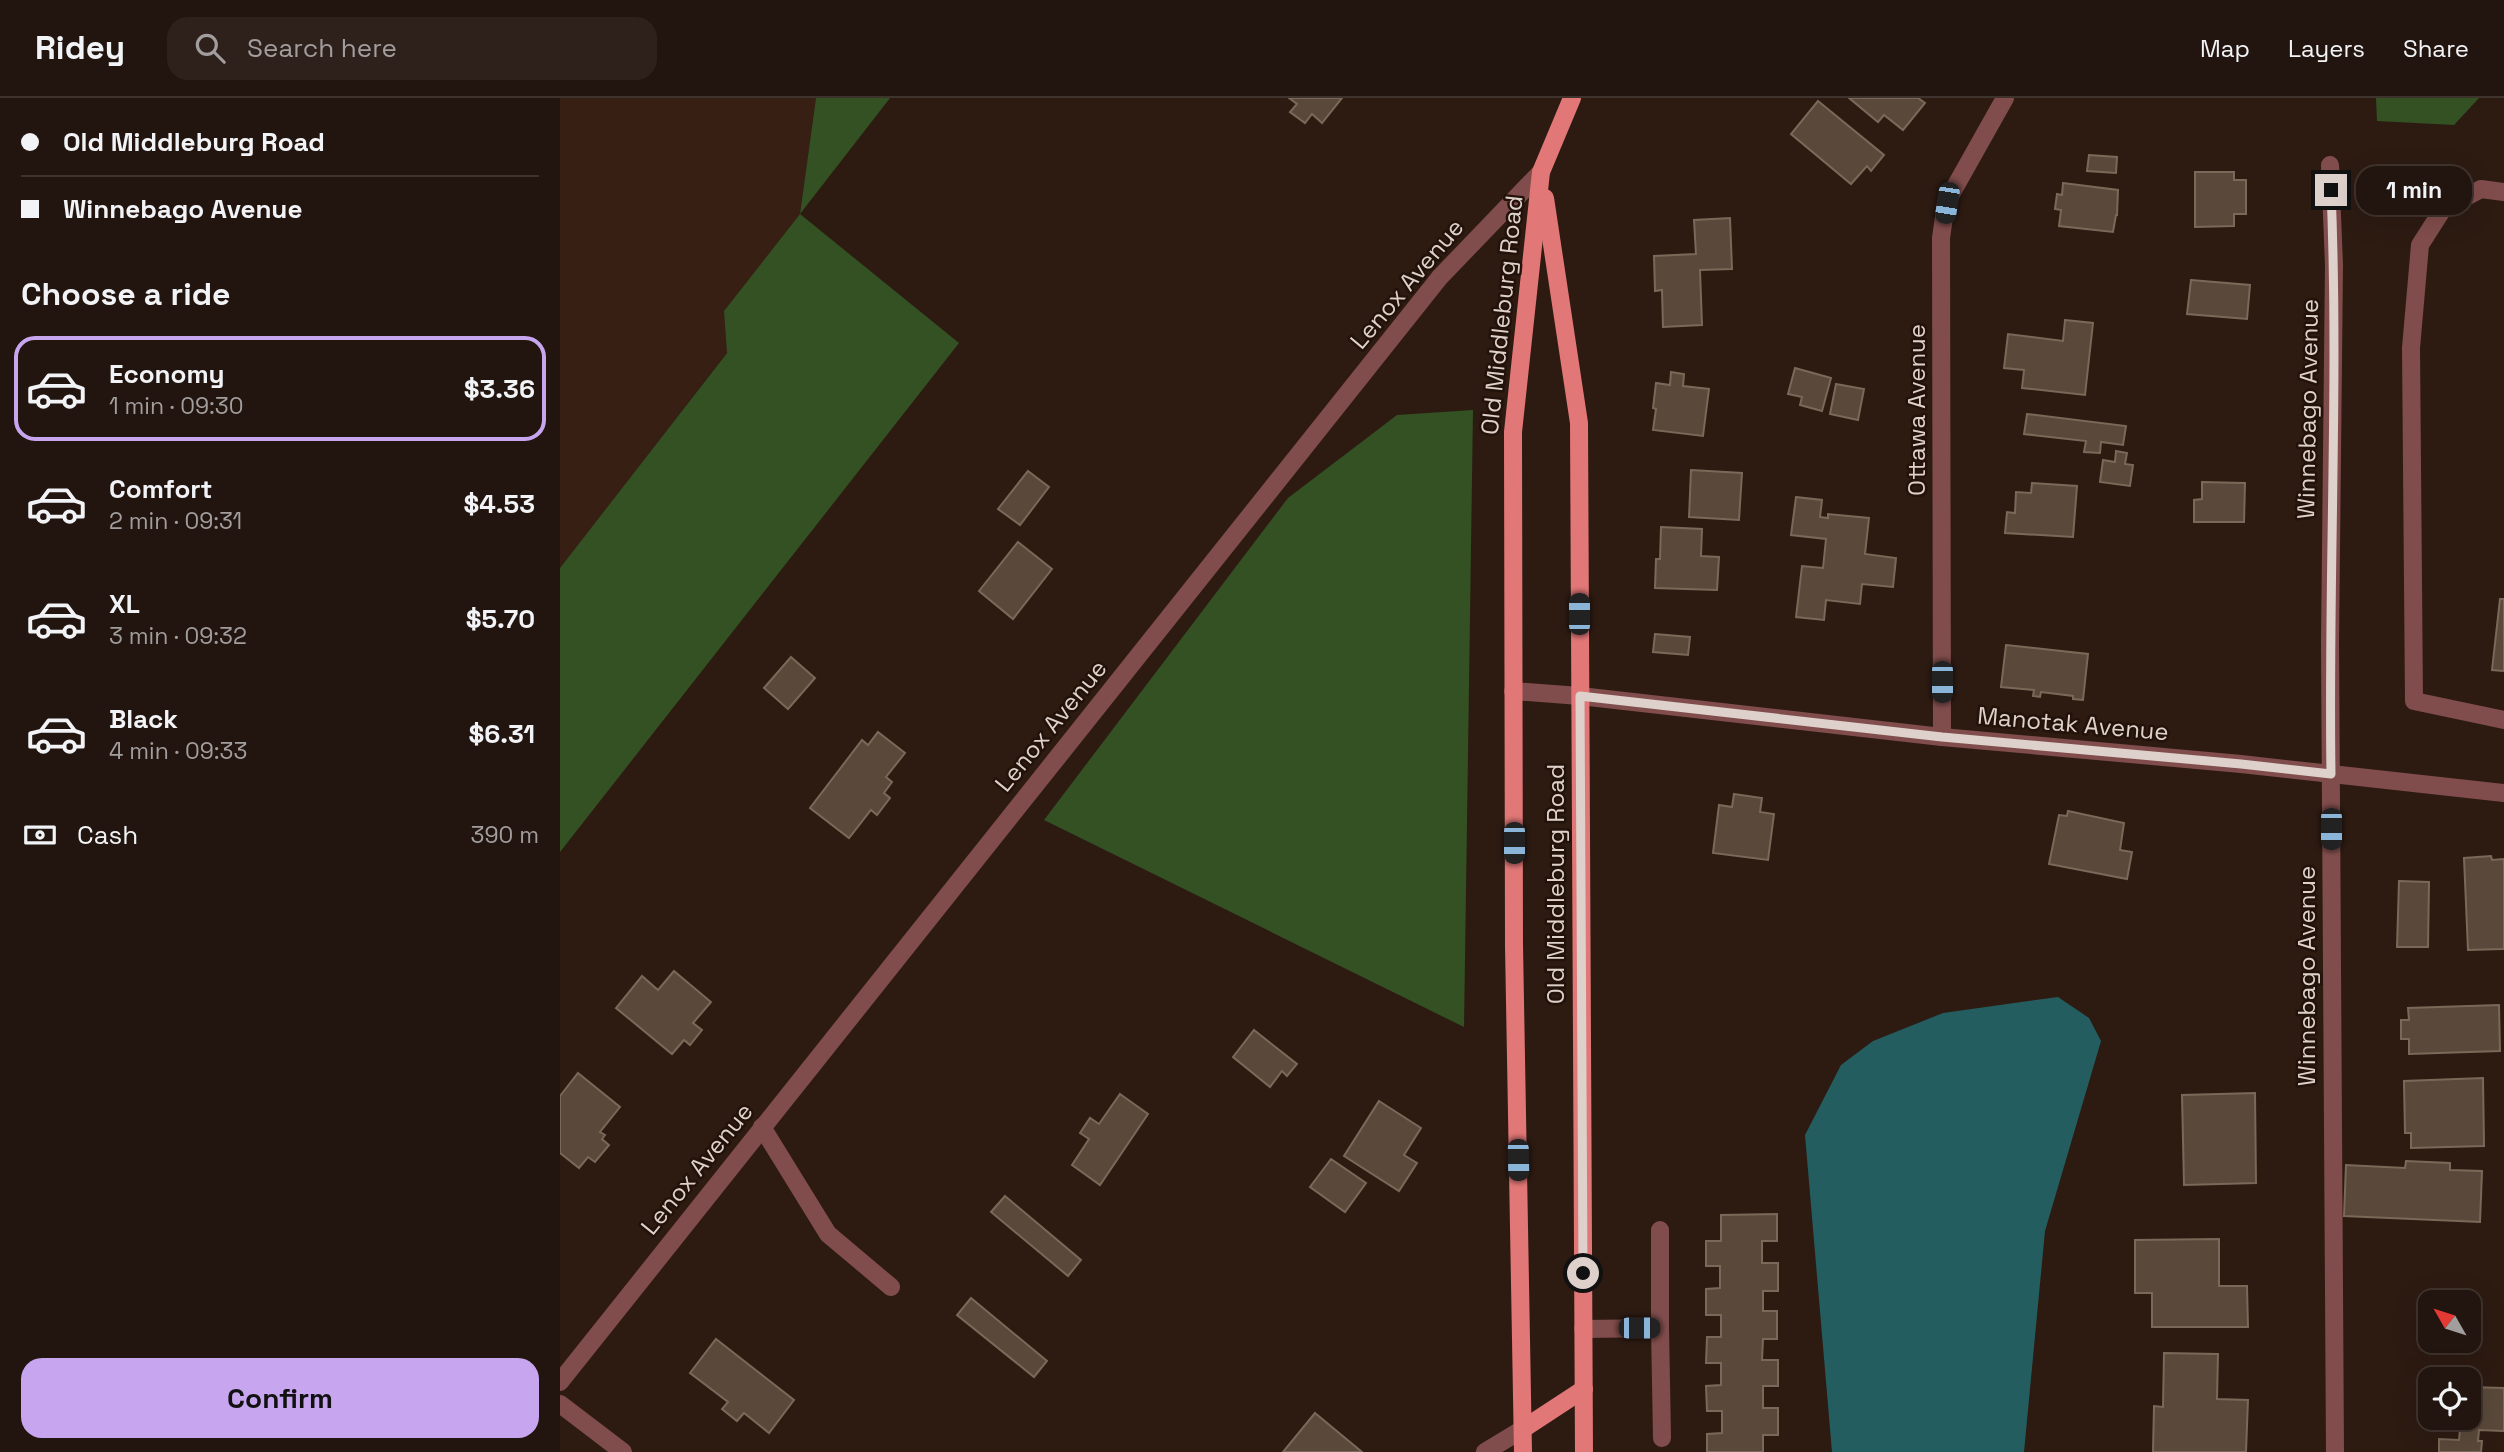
<!DOCTYPE html>
<html lang="en">
<head>
<meta charset="utf-8">
<style>
	body { margin:0; font-family:"Space Grotesk",sans-serif; background:#2e211c; color:#f1f3f6; height:100vh; display:flex; flex-direction:column; font-size:26px; white-space:nowrap }
	* { box-sizing:border-box; margin:0 }
	p { font-size:23px; color:#a29e9e }
	.icon { flex:none; width:38px; height:38px; fill:none; stroke:currentColor; stroke-width:2; stroke-linecap:round; stroke-linejoin:round }
	.map { position:relative; flex:1; overflow:hidden }
	.drawer { display:flex; flex-direction:column; background:#22140e; width:560px }
	.drawer>* { flex:none }
	.hud { display:grid; align-content:center; height:154px; padding:0 21px; background:#22140e }
	.needle { width:46px; rotate:309deg }
	.fabs { position:absolute; left:1858px; top:1192px; display:grid; gap:14px }
	.fabs a { display:grid; place-items:center; width:63px; height:63px; border-radius:14px; background:#22140e; box-shadow:0 7px 28px #0002,0 0 0 2px #3f332e; font-size:35px }
	.end { position:absolute; width:32px; height:32px; margin:-16px; border:9px solid #ded1cb; background:#111; box-shadow:0 0 0 4px #111 }
	.from { border-radius:50% }
	.bubble { position:absolute; height:49px; border-radius:21px; background:#22140e; box-shadow:0 7px 28px #0002,0 0 0 2px #3f332e; font-size:23px; font-weight:700; line-height:49px; text-align:center }
	.car { position:absolute; width:21px; height:42px; margin:-21px -10px; border-radius:9px; box-shadow:0 0 5px 2px #0007; background:linear-gradient(#222 24%,#8ab4d8 0 40%,#222 0 76%,#8ab4d8 0 86%,#222 0) }
	.hud b { display:flex; align-items:center; gap:24px; height:66px; font-size:26px }
	.hud b+b { border-top:2px solid #3f332e }
	.hud i { width:18px; height:18px; background:#f1f3f6 }
	ul { padding:0; list-style:none }
	li { display:flex; align-items:center; gap:21px; height:105px; margin:0 14px 10px; padding:0 7px; border:4px solid transparent; border-radius:21px }
	li div { flex:1 }
	li b { display:block; font-size:26px }
	li em { font-style:normal; font-weight:700 }
	li.active { border-color:#c7a6ef }
	li>.icon { width:63px; height:63px; stroke-width:1.5 }
	h2 { padding:0 21px; font-size:32px; line-height:84px }
	.pay { display:flex; align-items:center; gap:18px; height:77px; padding:0 21px; font-size:26px }
	.pay p { margin-inline-start:auto }
	.primary-button { display:flex; gap:14px; margin-top:auto; padding:14px 21px }
	.primary-button a { flex:1; height:80px; border-radius:21px; background:#c7a6ef; color:#111; font-size:28px; font-weight:700; line-height:80px; text-align:center }
	header { display:flex; align-items:center; gap:42px; box-sizing:border-box; height:98px; padding:0 35px; background:#22140e; border-bottom:2px solid #3f332e }
	header strong { font-size:33px }
	nav { display:flex; gap:38px; margin-inline-start:auto; font-size:24px }
	.search { width:490px; height:63px; background:#2e211c; display:flex; align-items:center; gap:18px; box-sizing:border-box; padding:0 24px; border-radius:21px; color:#a29e9e; font-size:26px }
	main { display:flex; flex:1; min-height:0 }
	.map>svg:first-child { display:block }
</style>
</head>
<body>
<header>
<strong>Ridey</strong>
<div class="search"><svg class="icon" aria-label="search" viewBox="0 0 24 24"><circle cx="10" cy="10" r="6"/><path d="M15 15l6 6"/></svg>Search here</div>
<nav><a>Map</a><a>Layers</a><a>Share</a></nav>
</header>
<main>
<section class="drawer">
<div class="hud">
<b><i class="from"></i>Old Middleburg Road</b>
<b><i></i>Winnebago Avenue</b>
</div>
<h2>Choose a ride</h2>
<ul>
<li class="active"><svg class="icon" aria-label="car" viewBox="0 0 24 24"><path d="M5 17H2v-5l4-1 3-4h7l3 4 3 1v5h-3M9 17h6M6 11h13"/><circle cx="7" cy="17" r="2"/><circle cx="17" cy="17" r="2"/></svg><div><b>Economy</b><p>1 min · 09:30</p></div><em>$3.36</em></li>
<li><svg class="icon" aria-label="car" viewBox="0 0 24 24"><path d="M5 17H2v-5l4-1 3-4h7l3 4 3 1v5h-3M9 17h6M6 11h13"/><circle cx="7" cy="17" r="2"/><circle cx="17" cy="17" r="2"/></svg><div><b>Comfort</b><p>2 min · 09:31</p></div><em>$4.53</em></li>
<li><svg class="icon" aria-label="car" viewBox="0 0 24 24"><path d="M5 17H2v-5l4-1 3-4h7l3 4 3 1v5h-3M9 17h6M6 11h13"/><circle cx="7" cy="17" r="2"/><circle cx="17" cy="17" r="2"/></svg><div><b>XL</b><p>3 min · 09:32</p></div><em>$5.70</em></li>
<li><svg class="icon" aria-label="car" viewBox="0 0 24 24"><path d="M5 17H2v-5l4-1 3-4h7l3 4 3 1v5h-3M9 17h6M6 11h13"/><circle cx="7" cy="17" r="2"/><circle cx="17" cy="17" r="2"/></svg><div><b>Black</b><p>4 min · 09:33</p></div><em>$6.31</em></li>
</ul>
<div class="pay"><svg class="icon" aria-label="cash" viewBox="0 0 24 24"><path d="M3 7h18v10H3z"/><circle cx="12" cy="12" r="2"/></svg>Cash<p>390 m</p></div>
<div class="primary-button"><a>Confirm</a></div>
</section>
<div class="map">
<svg width="1944" height="1354" viewBox="0 0 1944 1354">
	<rect width="100%" height="100%" fill="#2d1b12"/>
	<path fill="#371f13" d="M0,0h256l-16,116 -76,97 3,41 -167,216z"/>
	<g fill="#335123">
		<path d="M256,0h74l-90,116 159,129 -399,509v-284l167,-215 -3,-42 76,-97z"/>
		<path d="M1816,0h103l-25,27 -77,-4z"/>
		<path d="M913,312l-9,617 -420,-207 244,-322 109,-83z"/>
	</g>
	<path fill="#245d60" d="M1498,899l31,21 12,23 -56,190 -21,221h-192l-27,-317 36,-70 32,-24 70,-28z"/>
	<g fill="#5a493a" stroke="#7a6858" stroke-width="2">
		<path d="M729,0h53l-20,25 -10,-9 -7,9 -15,-11 7,-8z"/>
		<path d="M1289,0h69l7,5 -22,27 -19,-15 -6,7z"/>
		<path d="M1258,3l66,54 -13,16 -4,-5 -16,18 -60,-50z"/>
		<path d="M1529,57l28,2 -1,16 -29,-2z"/>
		<path d="M1635,74h39v8h12v34h-12v12l-39,1z"/>
		<path d="M1503,85l55,7 -1,25h-1l-3,17 -54,-6 2,-16 -6,-1 2,-15 5,1z"/>
		<path d="M1170,120l2,51 -32,1 2,55 -39,2 -1,-37 -7,1 -1,-35 42,-2 -2,-34z"/>
		<path d="M1631,182l59,5 -3,34 -60,-5z"/>
		<path d="M1505,222l28,3 -8,72 -63,-7 2,-18 -20,-2 4,-34 55,7z"/>
		<path d="M1235,270l36,10 -9,33 -22,-6 2,-8 -14,-3z"/>
		<path d="M1111,274l13,2 -1,12 26,3 -6,47 -50,-6 3,-21 -3,-1 3,-25 14,2z"/>
		<path d="M1276,286l28,5 -6,31 -28,-6z"/>
		<path d="M1467,316l99,12 -3,19 -22,-3 -1,11 -16,-1 2,-11 -62,-7z"/>
		<path d="M1556,353l11,2 -2,11 8,1 -3,21 -30,-4 3,-22 12,2z"/>
		<path d="M1131,372l51,3 -3,47 -50,-3z"/>
		<path d="M468,373l21,16 -29,38 -22,-16z"/>
		<path d="M1642,384l43,1 -1,39h-50v-22l8,-1z"/>
		<path d="M1472,385l45,3 -4,51 -68,-4 2,-21 8,1 1,-21 15,1z"/>
		<path d="M1236,399l26,3 -2,17 8,1v-4l41,4 -4,36 31,4 -3,29 -31,-3 -2,20 -34,-4 -2,20 -28,-3 6,-51 21,2 3,-29 -35,-4z"/>
		<path d="M1101,429l41,2 -1,27 18,1 -2,33 -62,-2 1,-29h4z"/>
		<path d="M458,444l34,27 -39,50 -34,-28z"/>
		<path d="M1940,501h4v72l-12,-1z"/>
		<path d="M1095,536l35,3 -2,18 -35,-3z"/>
		<path d="M1446,547l82,9 -5,46 -10,-1v-3l-32,-4 -1,5 -7,-1 1,-6 -33,-3z"/>
		<path d="M231,559l24,21 -27,31 -24,-21z"/>
		<path d="M318,634l27,21 -19,24 6,5 -8,11 6,5 -13,17 -6,-5 -22,28 -39,-30 52,-68 6,5z"/>
		<path d="M1174,696l28,4 -2,14 14,2 -6,46 -55,-7 6,-48 13,2z"/>
		<path d="M1508,713l56,12 -4,27 12,2 -5,27 -78,-15 10,-49 8,1z"/>
		<path d="M1931,758l1,4 12,-1v90l-36,1 -4,-92z"/>
		<path d="M1839,783l30,1 -1,65h-31z"/>
		<path d="M114,873l37,31 -18,21 9,7 -12,15 -6,-5 -12,14 -56,-46 26,-32 16,14z"/>
		<path d="M1939,907l1,46 -91,3v-15h-8v-19h8l-1,-12z"/>
		<path d="M694,932l43,34 -10,12 -5,-5 -12,16 -37,-30z"/>
		<path d="M18,975l42,34 -20,25 5,3 -3,4 7,6 -14,17 -7,-5 -9,11 -19,-15v-57z"/>
		<path d="M1923,980l1,68 -73,2v-15h-6l-1,-52z"/>
		<path d="M1695,995l1,90 -72,2 -2,-90z"/>
		<path d="M560,996l28,20 -48,71 -28,-20 17,-26 -9,-6 10,-15 9,6z"/>
		<path d="M819,1003l42,27 -17,27 13,8 -18,28 -55,-35z"/>
		<path d="M771,1061l35,24 -21,29 -35,-25z"/>
		<path d="M1846,1063l44,2v7l32,1 -2,51 -136,-6 2,-51 59,3z"/>
		<path d="M445,1098l76,64 -13,16 -77,-64z"/>
		<path d="M1217,1116v27h-15v22h16v28h-15v20h14v28h-14l-1,21h16v26h-15v22h15v27h-15v17h-56v-18l15,-1v-22h-15l-1,-25 15,-1v-22h-15l1,-26h14v-22h-15v-26l14,-1v-22h-14v-25h15v-26z"/>
		<path d="M1659,1141v47h28l1,41h-96v-34h-17v-53z"/>
		<path d="M411,1200l76,63 -13,16 -77,-62z"/>
		<path d="M156,1241l78,61 -25,33 -25,-20 -7,8 -15,-12 6,-7 -38,-29z"/>
		<path d="M1604,1255l54,1 -1,45 31,1 -2,52h-93l1,-46 9,1z"/>
		<path d="M1909,1289l35,1v43l-25,-1 -1,11h4l-1,11h-42v-13l20,1 2,-22h8z"/>
		<path d="M755,1315l47,39h-79z"/>
	</g>
	<g fill="none" stroke-linecap="round" stroke-linejoin="round">
		<g stroke="#814d4c" stroke-width="18">
			<path d="M1770,67l4,100 -4,378 5,809"/>
			<path d="M1944,94l-23,-3 -38,20 -23,36 -9,103 3,353 90,19"/>
			<path d="M953,593l67,5 362,41 299,27 263,29"/>
			<path d="M1382,639l-1,-499 5,-35 59,-105"/>
			<path d="M202,1029l66,107 63,53"/>
			<path d="M1100,1230l2,110"/>
			<path d="M1023,1231l77,-1v-98"/>
			<path d="M0,1284l880,-1105 101,-105"/>
			<path d="M0,1306l63,48"/>
			<path d="M925,1354l38,-23"/>
		</g>
		<g stroke="#e27777" stroke-width="18">
			<path d="M985,100l34,225 5,1029"/>
			<path d="M963,1331l61,-40"/>
			<path d="M963,1354l-9,-507 -1,-513 28,-260 31,-74"/>
		</g>
	</g>
	<g fill="none" stroke-linecap="round" stroke-linejoin="round">
		<path stroke="#ded1cb" stroke-width="9" d="M1023,1175l-3,-577 362,41 299,27 90,10c-3,-194 8,-390 0,-584"/>
	</g>
	<g text-anchor="middle" stroke-width="5" stroke-linejoin="round" paint-order="stroke">
		<g font-size="24" fill="#ded1cb" stroke="#231209">
			<text transform="translate(847 186) rotate(-50)" y="8">Lenox Avenue</text>
			<text transform="translate(942 217) rotate(-84)" y="8">Old Middleburg Road</text>
			<text transform="translate(1748 311) rotate(-89)" y="8">Winnebago Avenue</text>
			<text transform="translate(1357 312) rotate(-90)" y="8">Ottawa Avenue</text>
			<text transform="translate(1513 626) rotate(5)" y="8">Manotak Avenue</text>
			<text transform="translate(491 628) rotate(-51)" y="8">Lenox Avenue</text>
			<text transform="translate(996 786) rotate(-90)" y="8">Old Middleburg Road</text>
			<text transform="translate(1747 878) rotate(-90)" y="8">Winnebago Avenue</text>
			<text transform="translate(137 1071) rotate(-51)" y="8">Lenox Avenue</text>
		</g>
	</g>
</svg>
<div class="fabs">
<a><svg class="needle" viewBox="-14 -14 28 28"><path d="M0-13l5 13h-10z" fill="#e53935"/><path d="M0 13l5-13h-10z" fill="#a29e9e"/></svg></a>
<a><svg class="icon" aria-label="locate" viewBox="0 0 24 24"><circle cx="12" cy="12" r="6"/><path d="M12 2v4M12 18v4M2 12h4M18 12h4"/></svg></a>
</div>
<i class="end from" style="left:1023px;top:1175px"></i>
<i class="end" style="left:1771px;top:92px"></i>
<div class="bubble" style="left:1796px;top:68px;width:116px">1 min</div>
<i class="car" style="left:1387px;top:105px;rotate:189deg"></i>
<i class="car" style="left:1019px;top:516px;rotate:0deg"></i>
<i class="car" style="left:1382px;top:584px;rotate:180deg"></i>
<i class="car" style="left:1771px;top:731px;rotate:180deg"></i>
<i class="car" style="left:954px;top:745px;rotate:180deg"></i>
<i class="car" style="left:958px;top:1062px;rotate:179deg"></i>
<i class="car" style="left:1079px;top:1230px;rotate:90deg"></i>
</div>
</main>
</body>
</html>
